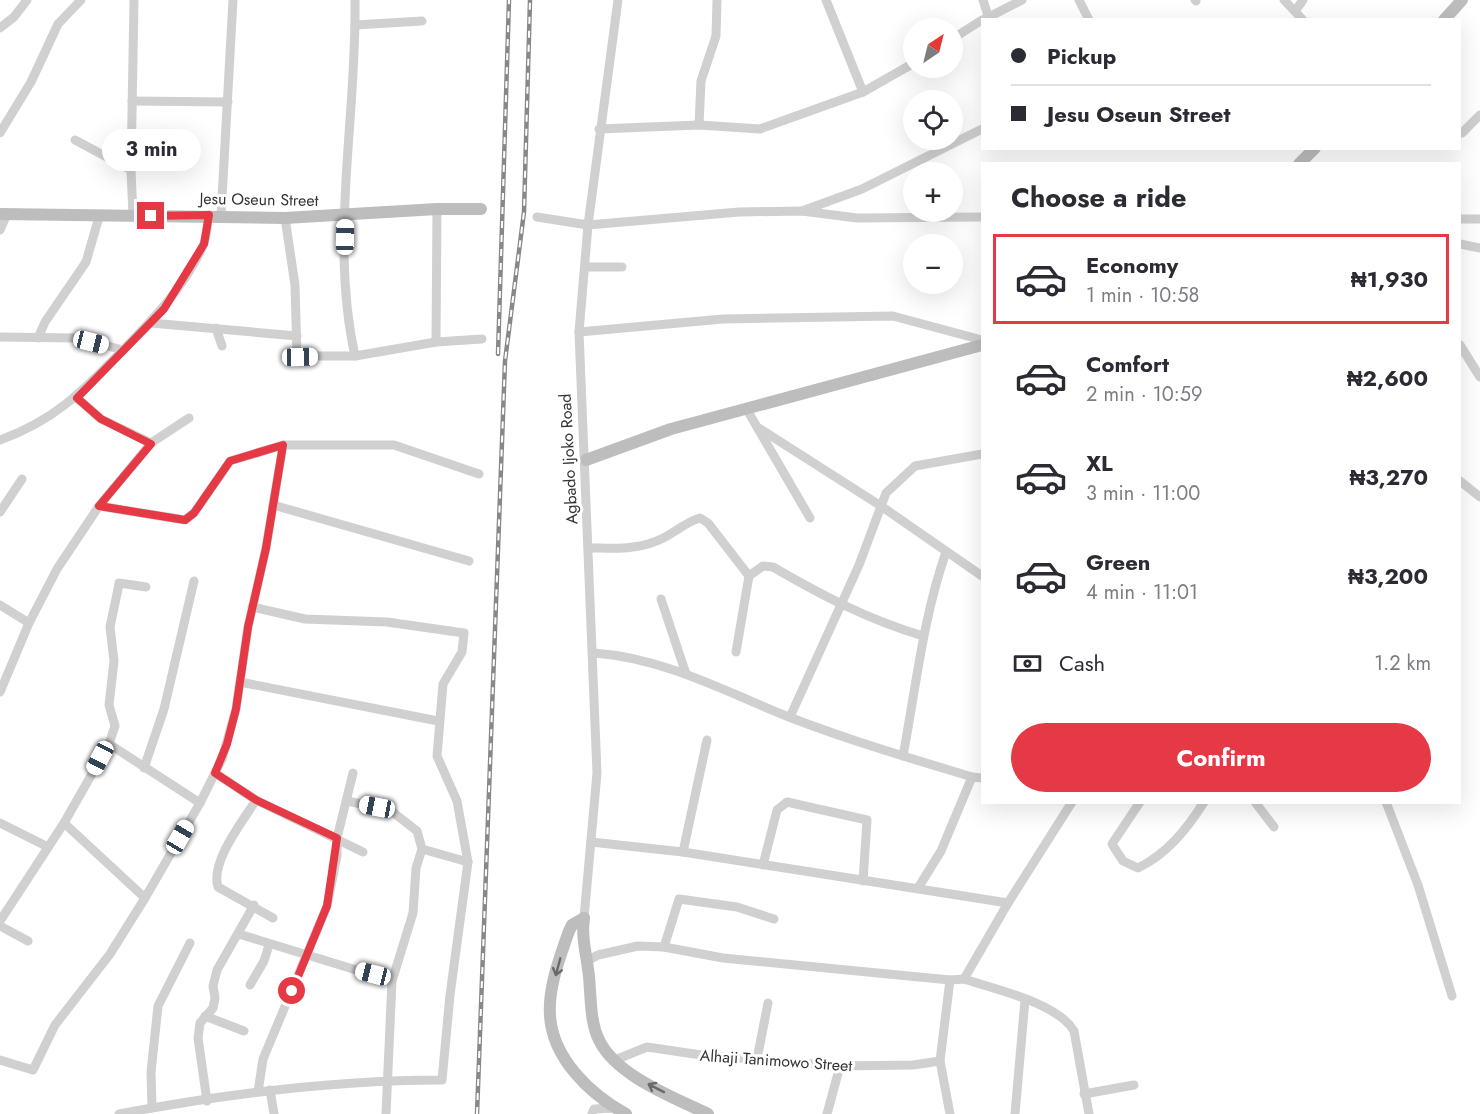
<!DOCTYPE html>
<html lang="en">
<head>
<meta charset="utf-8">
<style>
	body { margin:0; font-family:Jost,sans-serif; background:#f7f7f7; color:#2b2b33; height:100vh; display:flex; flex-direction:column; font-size:22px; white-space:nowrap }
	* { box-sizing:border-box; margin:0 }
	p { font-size:20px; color:#7c7c81 }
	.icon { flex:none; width:33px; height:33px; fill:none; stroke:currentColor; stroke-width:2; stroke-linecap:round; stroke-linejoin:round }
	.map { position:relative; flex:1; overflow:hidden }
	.sheet { position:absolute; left:981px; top:162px; width:480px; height:642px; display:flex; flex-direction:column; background:#fff; border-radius:0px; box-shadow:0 6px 24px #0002 }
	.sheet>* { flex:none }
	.hud { position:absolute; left:981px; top:18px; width:480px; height:132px; border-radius:0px; box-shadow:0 6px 24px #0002; display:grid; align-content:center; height:132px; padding:0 30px; background:#fff }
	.needle { width:39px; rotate:35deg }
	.buttons { position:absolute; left:903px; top:18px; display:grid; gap:12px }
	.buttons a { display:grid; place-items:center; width:60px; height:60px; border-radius:50%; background:#fff; box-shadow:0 6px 24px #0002; font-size:30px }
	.end { position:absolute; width:27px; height:27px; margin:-14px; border:8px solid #e63946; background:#fff; box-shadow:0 0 0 3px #fff }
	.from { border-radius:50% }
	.bubble { position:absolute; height:42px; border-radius:21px; background:#fff; box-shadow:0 6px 24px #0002; font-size:20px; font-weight:700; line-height:42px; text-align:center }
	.car { position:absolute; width:18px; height:36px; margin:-18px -9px; border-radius:8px; box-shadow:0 0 4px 2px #0007; background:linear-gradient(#fff 24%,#345 0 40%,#fff 0 76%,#345 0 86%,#fff 0) }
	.hud b { display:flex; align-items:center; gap:21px; height:57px; font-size:22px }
	.hud b+b { border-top:2px solid #e1e1e2 }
	.hud i { width:15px; height:15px; background:#2b2b33 }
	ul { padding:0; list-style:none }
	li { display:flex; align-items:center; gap:18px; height:90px; margin:0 12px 9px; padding:0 18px; border:3px solid transparent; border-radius:0px }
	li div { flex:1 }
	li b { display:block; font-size:22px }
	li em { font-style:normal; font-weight:700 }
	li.active { border-color:#e63946 }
	li>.icon { width:54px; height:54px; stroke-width:1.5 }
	h2 { padding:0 30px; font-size:27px; line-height:72px }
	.pay { display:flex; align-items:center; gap:15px; height:66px; padding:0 30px; font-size:22px }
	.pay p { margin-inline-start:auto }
	.primary-button { display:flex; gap:12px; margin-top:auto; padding:12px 30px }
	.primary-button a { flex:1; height:69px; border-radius:36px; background:#e63946; color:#fff; font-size:24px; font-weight:700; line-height:69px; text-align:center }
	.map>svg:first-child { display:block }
</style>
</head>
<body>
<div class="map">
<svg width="1480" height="1114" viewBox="0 0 1480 1114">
	<rect width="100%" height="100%" fill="#fff"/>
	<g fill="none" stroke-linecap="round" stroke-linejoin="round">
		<g stroke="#d0d0d0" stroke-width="9">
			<path d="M355,0c2,118 -26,239 0,356"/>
			<path d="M826,0l37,92"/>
			<path d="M983,0l5,16"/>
			<path d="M1079,0l10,20"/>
			<path d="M1195,0l1,1"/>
			<path d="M1284,0l19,20"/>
			<path d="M1295,11l8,-11"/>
			<path d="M983,20l39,-20"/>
			<path d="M355,25l67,-4"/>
			<path d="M0,28l14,-11 13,-17"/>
			<path d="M952,39l30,-19"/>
			<path d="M132,101l96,1"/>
			<path d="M699,125l2,-44 15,-45 1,-36"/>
			<path d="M599,129l100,-4 61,4 103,-37 51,-29"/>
			<path d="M0,133l31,-51 27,-58 23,-24"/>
			<path d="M1462,133l18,-18"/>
			<path d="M75,140l56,30"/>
			<path d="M802,211l60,-22 120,-60"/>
			<path d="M133,216l-2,-46 3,-170"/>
			<path d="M221,216l12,-216"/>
			<path d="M537,217l51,8 151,-13 63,-1 55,7 125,-1"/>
			<path d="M285,218l10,67 2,71h58l81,-14 46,-3"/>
			<path d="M1460,219h20"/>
			<path d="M0,230l7,-16"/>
			<path d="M1460,244l20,4"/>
			<path d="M585,267h37"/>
			<path d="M151,323l146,13"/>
			<path d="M216,328l6,18"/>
			<path d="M579,332l144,-13 170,-3 89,24"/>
			<path d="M0,337l76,1 47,12"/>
			<path d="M38,338l7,-16 41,-60 13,-45"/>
			<path d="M436,342l1,-133"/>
			<path d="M1460,345l20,32"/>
			<path d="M77,398l24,21 50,24"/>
			<path d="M746,408l64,110"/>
			<path d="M757,427l124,79 101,70"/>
			<path d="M0,440c54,-19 83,-49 121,-88 32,-33 63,-64 82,-106 4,-9 4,-21 6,-31"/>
			<path d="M1460,481l20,16"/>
			<path d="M273,505l196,56"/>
			<path d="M99,506l86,14 9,-7 36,-52 53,-16h111l85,29"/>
			<path d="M0,512l22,-33"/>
			<path d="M589,548c22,0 44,2 65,-6 17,-5 30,-20 46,-24l8,5 41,53 -13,76"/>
			<path d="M749,576l14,-10 10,1c50,29 94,52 150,69"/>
			<path d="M661,599l25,75"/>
			<path d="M0,605l29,18"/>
			<path d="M252,607l53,12 82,3 77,11 -2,19 -19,32 -6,72 20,45 11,61"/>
			<path d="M594,653c70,5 130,38 195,64 59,23 121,41 183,60l10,1"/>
			<path d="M240,682l198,39"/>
			<path d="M0,692l29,-69 28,-54 42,-63 52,-63 38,-25"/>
			<path d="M790,717l69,-152 27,-72 29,-27 67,-12"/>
			<path d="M109,744l91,59"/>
			<path d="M903,756c13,-69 20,-138 43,-204"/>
			<path d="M144,768l20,-59 30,-128"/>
			<path d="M215,773l41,27 107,52"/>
			<path d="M256,800c-13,21 -46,62 -38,87l55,31"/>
			<path d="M347,801l43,9 27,21 5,18 -6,19 -3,45 -21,68 -6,133"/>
			<path d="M1140,802l-28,42 11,17 15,7c29,-14 49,-39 66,-66"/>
			<path d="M1255,802l19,25"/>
			<path d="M1386,802l32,83 34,111"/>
			<path d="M0,823l48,24"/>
			<path d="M64,823l81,75"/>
			<path d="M591,842l92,10 325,51"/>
			<path d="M683,852l24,-112"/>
			<path d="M763,865l14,-55 10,-8 80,18 -4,61"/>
			<path d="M918,888l23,-37 31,-74"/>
			<path d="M584,918l13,-145 -18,-441 9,-107 30,-225"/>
			<path d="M0,921l64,-98 45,-79 6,-18 -6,-21 5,-44 -4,-34 8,-38 1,-6 27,4"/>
			<path d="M0,926l28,15"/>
			<path d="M239,934l153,47"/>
			<path d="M664,947l15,-48 58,8 37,12"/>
			<path d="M587,961l11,-6 40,-9 26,1 59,11 227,22 14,-1c30,10 94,24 110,52l15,83"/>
			<path d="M964,979l44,-76 64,-101"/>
			<path d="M250,985l14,-24 5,-16"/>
			<path d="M205,1016l39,15"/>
			<path d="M757,1059l11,-56"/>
			<path d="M0,1060l33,10 22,-45 55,-71 35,-56 55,-95 22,-44 14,-50 12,-82 18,-79 17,-103"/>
			<path d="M615,1060l32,-13 54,8 139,11 73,-1 27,-4"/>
			<path d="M270,1090l4,24"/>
			<path d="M258,1092l5,-33 64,-153 10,-50v-18l16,-65"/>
			<path d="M1084,1094l50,-9"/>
			<path d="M207,1101l-9,-63 2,-15 13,-15 2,-10 -2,-12 4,-16 37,-65"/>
			<path d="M152,1108l-1,-36 7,-66 32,-63"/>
			<path d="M119,1114c106,-20 214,-34 323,-34l8,-85 18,-133 -46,-13"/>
			<path d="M592,1114l2,-5 21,-1"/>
			<path d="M827,1114l13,-48"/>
			<path d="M950,1114l-10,-53 10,-81"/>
			<path d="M1015,1114l10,-114"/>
		</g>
		<g stroke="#bdbdbd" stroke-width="12">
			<path d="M1444,20l18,-20"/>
			<path d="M1299,164l16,-16"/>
			<path d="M0,214l285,4 152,-9h44"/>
			<path d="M586,460l85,-31 311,-84"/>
			<path d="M584,918c-3,20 3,38 5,59 2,20 1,45 10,63 17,36 76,58 109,74"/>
			<path d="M584,918l-12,7 -3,6c-9,26 -21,56 -19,85 3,43 40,78 76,98"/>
		</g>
		<defs>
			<g id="rail">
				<path d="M498,354l11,-354"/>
				<path d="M477,1114l28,-753 19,-149 6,-212"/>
			</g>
		</defs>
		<use href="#rail" stroke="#888" stroke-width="4.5"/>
		<use href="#rail" stroke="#fff" stroke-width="2" stroke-dasharray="7" stroke-linecap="butt"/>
	</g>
	<defs><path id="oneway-shaft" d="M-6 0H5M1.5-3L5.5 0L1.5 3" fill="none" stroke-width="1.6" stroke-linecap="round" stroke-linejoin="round" transform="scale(1.5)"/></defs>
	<g stroke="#6a6a6a">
		<use href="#oneway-shaft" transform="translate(558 967) rotate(105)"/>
		<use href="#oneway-shaft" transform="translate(656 1088) rotate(-153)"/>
	</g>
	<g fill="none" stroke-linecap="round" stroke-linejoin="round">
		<path stroke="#e63946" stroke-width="8" d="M151,216l58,-1 -5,29 -40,65 -87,89 24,21 50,25 -52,62 86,14 9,-7 36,-52 53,-16 -17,103 -18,79 -12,82 -9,35 -12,29 41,27 81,38 -10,68 -35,85"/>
	</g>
	<g text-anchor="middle" stroke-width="6" stroke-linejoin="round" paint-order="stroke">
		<g font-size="16" fill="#333" stroke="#fff">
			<text transform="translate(259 199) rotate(1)" y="6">Jesu Oseun Street</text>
			<text transform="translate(568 459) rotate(-93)" y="6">Agbado Ijoko Road</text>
			<text transform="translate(776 1060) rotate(4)" y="6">Alhaji Tanimowo Street</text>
		</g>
	</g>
</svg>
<div class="buttons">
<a><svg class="needle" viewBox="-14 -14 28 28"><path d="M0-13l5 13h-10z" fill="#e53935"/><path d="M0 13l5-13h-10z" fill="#7c7c81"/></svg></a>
<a><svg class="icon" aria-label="locate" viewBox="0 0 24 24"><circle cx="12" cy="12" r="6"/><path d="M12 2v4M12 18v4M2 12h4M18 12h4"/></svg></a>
<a>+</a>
<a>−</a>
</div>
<i class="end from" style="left:292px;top:991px"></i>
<i class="end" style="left:151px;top:216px"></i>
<div class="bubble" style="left:102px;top:129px;width:99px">3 min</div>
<i class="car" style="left:345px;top:237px;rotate:1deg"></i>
<i class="car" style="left:91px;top:342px;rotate:104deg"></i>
<i class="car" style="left:300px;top:357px;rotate:89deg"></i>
<i class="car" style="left:100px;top:758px;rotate:208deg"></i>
<i class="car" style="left:377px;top:807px;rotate:281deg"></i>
<i class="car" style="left:180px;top:837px;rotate:30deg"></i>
<i class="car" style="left:373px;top:974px;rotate:284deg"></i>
<div class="hud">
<b><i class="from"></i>Pickup</b>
<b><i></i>Jesu Oseun Street</b>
</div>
<section class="sheet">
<h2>Choose a ride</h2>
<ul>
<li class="active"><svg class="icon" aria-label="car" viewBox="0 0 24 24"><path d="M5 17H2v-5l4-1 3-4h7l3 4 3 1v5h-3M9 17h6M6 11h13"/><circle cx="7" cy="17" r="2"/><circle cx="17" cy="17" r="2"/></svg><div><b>Economy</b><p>1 min · 10:58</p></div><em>₦1,930</em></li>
<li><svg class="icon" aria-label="car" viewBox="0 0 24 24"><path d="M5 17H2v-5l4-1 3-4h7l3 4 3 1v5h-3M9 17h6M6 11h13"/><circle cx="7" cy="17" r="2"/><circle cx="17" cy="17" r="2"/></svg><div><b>Comfort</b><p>2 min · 10:59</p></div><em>₦2,600</em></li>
<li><svg class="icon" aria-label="car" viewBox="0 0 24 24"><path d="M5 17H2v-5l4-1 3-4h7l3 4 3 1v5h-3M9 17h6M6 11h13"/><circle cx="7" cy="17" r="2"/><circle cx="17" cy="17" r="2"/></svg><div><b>XL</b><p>3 min · 11:00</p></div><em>₦3,270</em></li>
<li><svg class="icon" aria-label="car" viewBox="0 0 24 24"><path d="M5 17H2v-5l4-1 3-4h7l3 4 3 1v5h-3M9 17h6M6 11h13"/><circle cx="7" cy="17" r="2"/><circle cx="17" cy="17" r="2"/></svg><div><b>Green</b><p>4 min · 11:01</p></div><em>₦3,200</em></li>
</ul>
<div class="pay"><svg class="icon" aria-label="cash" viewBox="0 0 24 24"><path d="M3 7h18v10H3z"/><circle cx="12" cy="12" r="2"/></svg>Cash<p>1.2 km</p></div>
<div class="primary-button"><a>Confirm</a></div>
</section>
</div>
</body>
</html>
